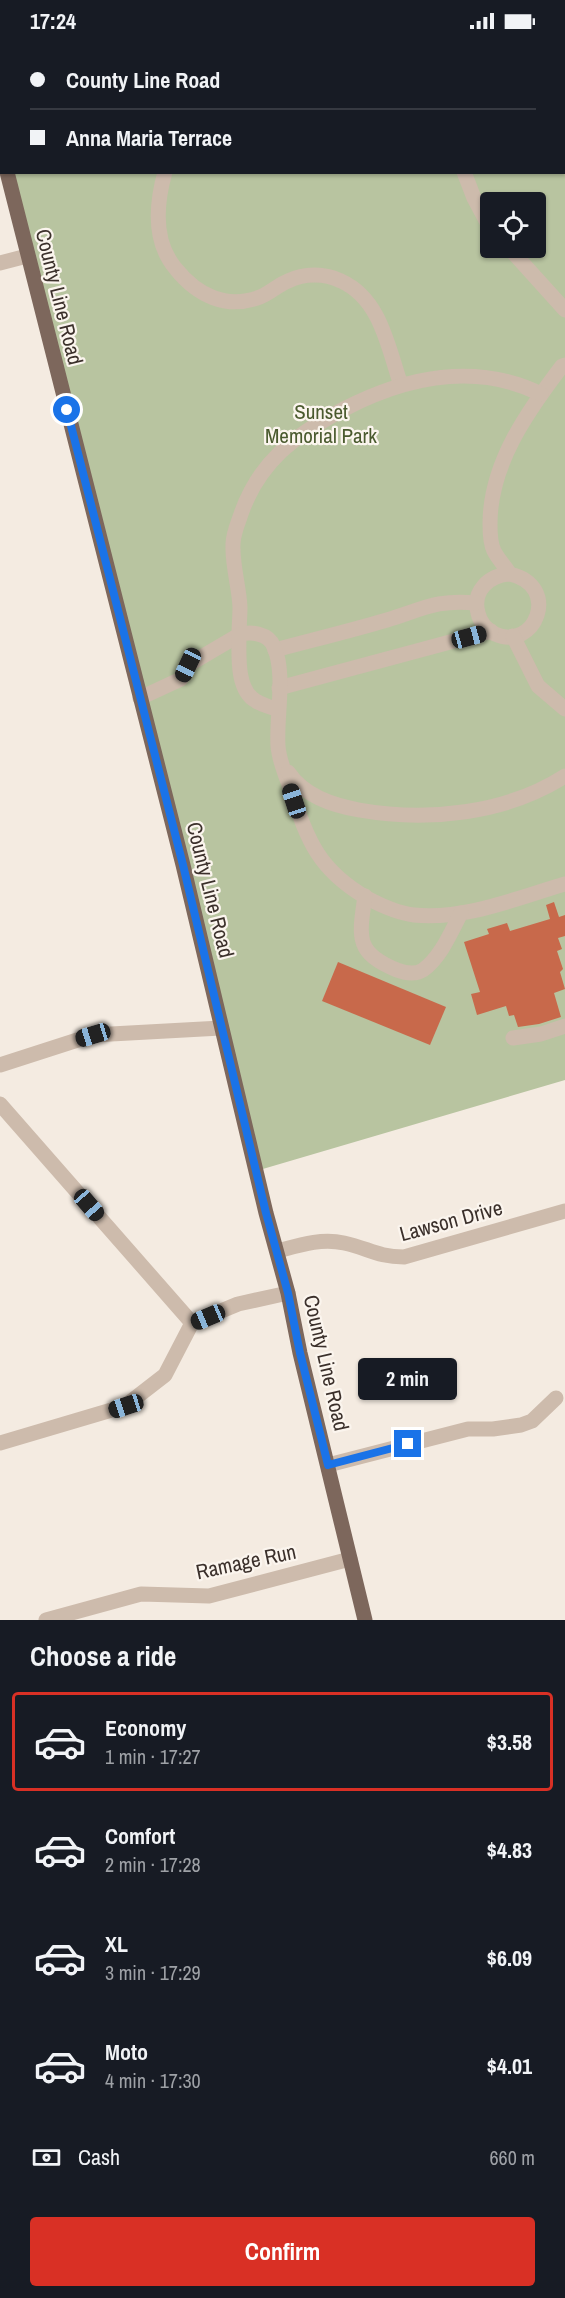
<!DOCTYPE html>
<html lang="en">
<head>
<meta charset="utf-8">
<style>
	body { margin:0; font-family:"Archivo Narrow",sans-serif; background:#242831; color:#f1f3f6; height:100vh; display:flex; flex-direction:column; font-size:22px; white-space:nowrap }
	* { box-sizing:border-box; margin:0 }
	p { font-size:20px; color:#9ea1a6 }
	.icon { flex:none; width:33px; height:33px; fill:none; stroke:currentColor; stroke-width:2; stroke-linecap:round; stroke-linejoin:round }
	.map { position:relative; height:1578px; overflow:hidden }
	.sheet { display:flex; flex-direction:column; background:#171b24; flex:1 }
	.sheet>* { flex:none }
	.guide { position:absolute; left:0px; top:0px; width:566px; height:132px; box-shadow:0 2px 4px #0004; display:grid; align-content:center; height:132px; padding:0 30px; background:#171b24 }
	.controls { position:absolute; left:480px; top:150px; display:grid; gap:12px }
	.controls a { display:grid; place-items:center; width:66px; height:66px; border-radius:6px; background:#171b24; box-shadow:0 2px 4px #0004; font-size:30px }
	.end { position:absolute; width:27px; height:27px; margin:-14px; border:8px solid #1a73e8; background:#fff; box-shadow:0 0 0 3px #fff }
	.from { border-radius:50% }
	.bubble { position:absolute; height:42px; border-radius:6px; background:#171b24; box-shadow:0 2px 4px #0004; font-size:20px; font-weight:700; line-height:42px; text-align:center }
	.car { position:absolute; width:18px; height:36px; margin:-18px -9px; border-radius:8px; box-shadow:0 0 4px 2px #0007; background:linear-gradient(#222 24%,#8ab4d8 0 40%,#222 0 76%,#8ab4d8 0 86%,#222 0) }
	.guide b { display:flex; align-items:center; gap:21px; height:57px; font-size:22px }
	.guide b+b { border-top:2px solid #363941 }
	.guide i { width:15px; height:15px; background:#f1f3f6 }
	ul { padding:0; list-style:none }
	li { display:flex; align-items:center; gap:18px; height:99px; margin:0 12px 9px; padding:0 18px; border:3px solid transparent; border-radius:6px }
	li div { flex:1 }
	li b { display:block; font-size:22px }
	li em { font-style:normal; font-weight:700 }
	li.active { border-color:#d93025 }
	li>.icon { width:54px; height:54px; stroke-width:1.5 }
	h2 { padding:0 30px; font-size:27px; line-height:72px }
	.pay { display:flex; align-items:center; gap:15px; height:66px; padding:0 30px; font-size:22px }
	.pay p { margin-inline-start:auto }
	.cta { display:flex; gap:12px; margin-top:auto; padding:12px 30px }
	.cta a { flex:1; height:69px; border-radius:6px; background:#d93025; color:#fff; font-size:24px; font-weight:700; line-height:69px; text-align:center }
	.status { display:flex; justify-content:space-between; align-items:center; height:42px; padding:0 30px; background:#171b24; direction:ltr }
	.status svg { height:16px; fill:currentColor }
	.map>svg:first-child { display:block }
</style>
</head>
<body>
<div class="status"><b>17:24</b><svg viewBox="0 0 49 12"><path d="M0 12V9h3v3zM5 12V6h3v6zM10 12V3h3v9zM15 12V0h3v12zM26 1h20v11H26zM47 4h2v5h-2z"/></svg></div>
<div class="map">
<svg width="565" height="1578" viewBox="0 0 565 1578">
	<rect width="100%" height="100%" fill="#f4ebe1"/>
	<path fill="#b8c4a0" fill-rule="evenodd" d="M0,0h565v1038l-309,91 -250,-998 558,-1v-128h-562l-1,112zM490,160h46v46h-46z"/>
	<g fill="#c8694b">
		<path d="M554,860l5,15 6,-2v21l-7,2 4,11 -5,2 6,18 -3,3 5,17 -11,4 7,24 -22,7 -21,3 -4,-12 -5,1 -3,-10 -29,9 -6,-21 9,-2 -16,-50 25,-8 -2,-5 20,-6 3,8 40,-12 -4,-14z"/>
		<path d="M338,920l108,45 -16,38 -108,-44z"/>
	</g>
	<g fill="none" stroke-linecap="round" stroke-linejoin="round">
		<g stroke="#cdbbac" stroke-width="15">
			<path d="M25,0l1,2"/>
			<path d="M136,2v-2"/>
			<path d="M165,130c-9,32 -12,70 11,97 21,26 50,41 84,28 10,-4 18,-12 28,-16 16,-8 37,-8 53,0 40,18 47,67 60,104"/>
			<path d="M464,130l10,26 16,30"/>
			<path d="M509,206l56,62"/>
			<path d="M0,221l27,-7"/>
			<path d="M510,532c-21,1 -38,17 -32,39 2,9 9,17 17,21 40,18 67,-48 15,-60 -5,-8 -12,-15 -16,-23 -4,-8 -4,-19 -4,-27 0,-60 37,-112 72,-158l3,-1"/>
			<path d="M513,594l25,50 27,23"/>
			<path d="M275,608c37,-10 75,-19 112,-30 36,-11 50,-21 89,-17"/>
			<path d="M279,646l212,-57"/>
			<path d="M140,656l41,-19 7,-14 51,-30c0,-9 1,-19 1,-28 -1,-21 -8,-42 -7,-63 0,-8 4,-19 7,-27 18,-55 55,-82 104,-108 62,-32 132,-47 197,-15"/>
			<path d="M278,668c-7,-3 -16,-5 -22,-9 -20,-11 -17,-47 -17,-66 11,-4 30,-2 35,12 12,27 2,69 4,99 1,15 8,30 13,44 17,52 28,80 76,108 15,8 30,15 47,17 51,5 103,-17 151,-31"/>
			<path d="M288,730c16,24 44,33 71,38 68,12 147,4 206,-34"/>
			<path d="M365,854c-6,41 -10,57 32,74 8,3 18,5 26,0 18,-13 28,-38 38,-57"/>
			<path d="M513,996l28,-4 24,-8"/>
			<path d="M0,1023l93,-30 128,-7"/>
			<path d="M0,1062l192,219"/>
			<path d="M278,1209c22,-6 43,-13 66,-8 24,5 33,14 60,14l161,-46"/>
			<path d="M0,1401l125,-37 40,-31 27,-52 46,-19 50,-11"/>
			<path d="M328,1423l140,-36h25l28,-4 11,-4 24,-23"/>
			<path d="M46,1578l95,-26 68,2 141,-37"/>
		</g>
		<g stroke="#7d675c" stroke-width="15">
			<path d="M0,103l2,6"/>
			<path d="M7,130l176,693 83,348 22,80 12,60 65,267"/>
		</g>
	</g>
	<g fill="none" stroke-linecap="round" stroke-linejoin="round">
		<path stroke="#1a73e8" stroke-width="8" d="M67,368l116,455 83,348 22,80 12,60 28,112 80,-21"/>
	</g>
	<g text-anchor="middle" stroke-width="4.5" stroke-linejoin="round" paint-order="stroke">
		<g font-size="21" fill="#3b302b" stroke="#fbf5ee">
			<text transform="translate(59 255) rotate(76)" y="7">County Line Road</text>
			<text transform="translate(210 848) rotate(76)" y="7">County Line Road</text>
			<text transform="translate(451 1179) rotate(-15)" y="7">Lawson Drive</text>
			<text transform="translate(326 1321) rotate(77)" y="7">County Line Road</text>
			<text transform="translate(246 1520) rotate(-12)" y="7">Ramage Run</text>
		</g>
		<g font-size="21" fill="#4a5a2e" stroke="#fbf5ee">
			<text x="321" y="377">Sunset<tspan x="321" dy="24">Memorial Park</tspan></text>
		</g>
	</g>
</svg>
<div class="controls">
<a><svg class="icon" aria-label="locate" viewBox="0 0 24 24"><circle cx="12" cy="12" r="6"/><path d="M12 2v4M12 18v4M2 12h4M18 12h4"/></svg></a>
</div>
<i class="end from" style="left:67px;top:368px"></i>
<i class="end" style="left:408px;top:1402px"></i>
<div class="bubble" style="left:358px;top:1316px;width:99px">2 min</div>
<i class="car" style="left:469px;top:595px;rotate:75deg"></i>
<i class="car" style="left:188px;top:623px;rotate:205deg"></i>
<i class="car" style="left:294px;top:759px;rotate:342deg"></i>
<i class="car" style="left:93px;top:993px;rotate:253deg"></i>
<i class="car" style="left:89px;top:1163px;rotate:139deg"></i>
<i class="car" style="left:208px;top:1275px;rotate:247deg"></i>
<i class="car" style="left:126px;top:1364px;rotate:252deg"></i>
<div class="guide">
<b><i class="from"></i>County Line Road</b>
<b><i></i>Anna Maria Terrace</b>
</div>
</div>
<section class="sheet">
<h2>Choose a ride</h2>
<ul>
<li class="active"><svg class="icon" aria-label="car" viewBox="0 0 24 24"><path d="M5 17H2v-5l4-1 3-4h7l3 4 3 1v5h-3M9 17h6M6 11h13"/><circle cx="7" cy="17" r="2"/><circle cx="17" cy="17" r="2"/></svg><div><b>Economy</b><p>1 min · 17:27</p></div><em>$3.58</em></li>
<li><svg class="icon" aria-label="car" viewBox="0 0 24 24"><path d="M5 17H2v-5l4-1 3-4h7l3 4 3 1v5h-3M9 17h6M6 11h13"/><circle cx="7" cy="17" r="2"/><circle cx="17" cy="17" r="2"/></svg><div><b>Comfort</b><p>2 min · 17:28</p></div><em>$4.83</em></li>
<li><svg class="icon" aria-label="car" viewBox="0 0 24 24"><path d="M5 17H2v-5l4-1 3-4h7l3 4 3 1v5h-3M9 17h6M6 11h13"/><circle cx="7" cy="17" r="2"/><circle cx="17" cy="17" r="2"/></svg><div><b>XL</b><p>3 min · 17:29</p></div><em>$6.09</em></li>
<li><svg class="icon" aria-label="car" viewBox="0 0 24 24"><path d="M5 17H2v-5l4-1 3-4h7l3 4 3 1v5h-3M9 17h6M6 11h13"/><circle cx="7" cy="17" r="2"/><circle cx="17" cy="17" r="2"/></svg><div><b>Moto</b><p>4 min · 17:30</p></div><em>$4.01</em></li>
</ul>
<div class="pay"><svg class="icon" aria-label="cash" viewBox="0 0 24 24"><path d="M3 7h18v10H3z"/><circle cx="12" cy="12" r="2"/></svg>Cash<p>660 m</p></div>
<div class="cta"><a>Confirm</a></div>
</section>
</body>
</html>
